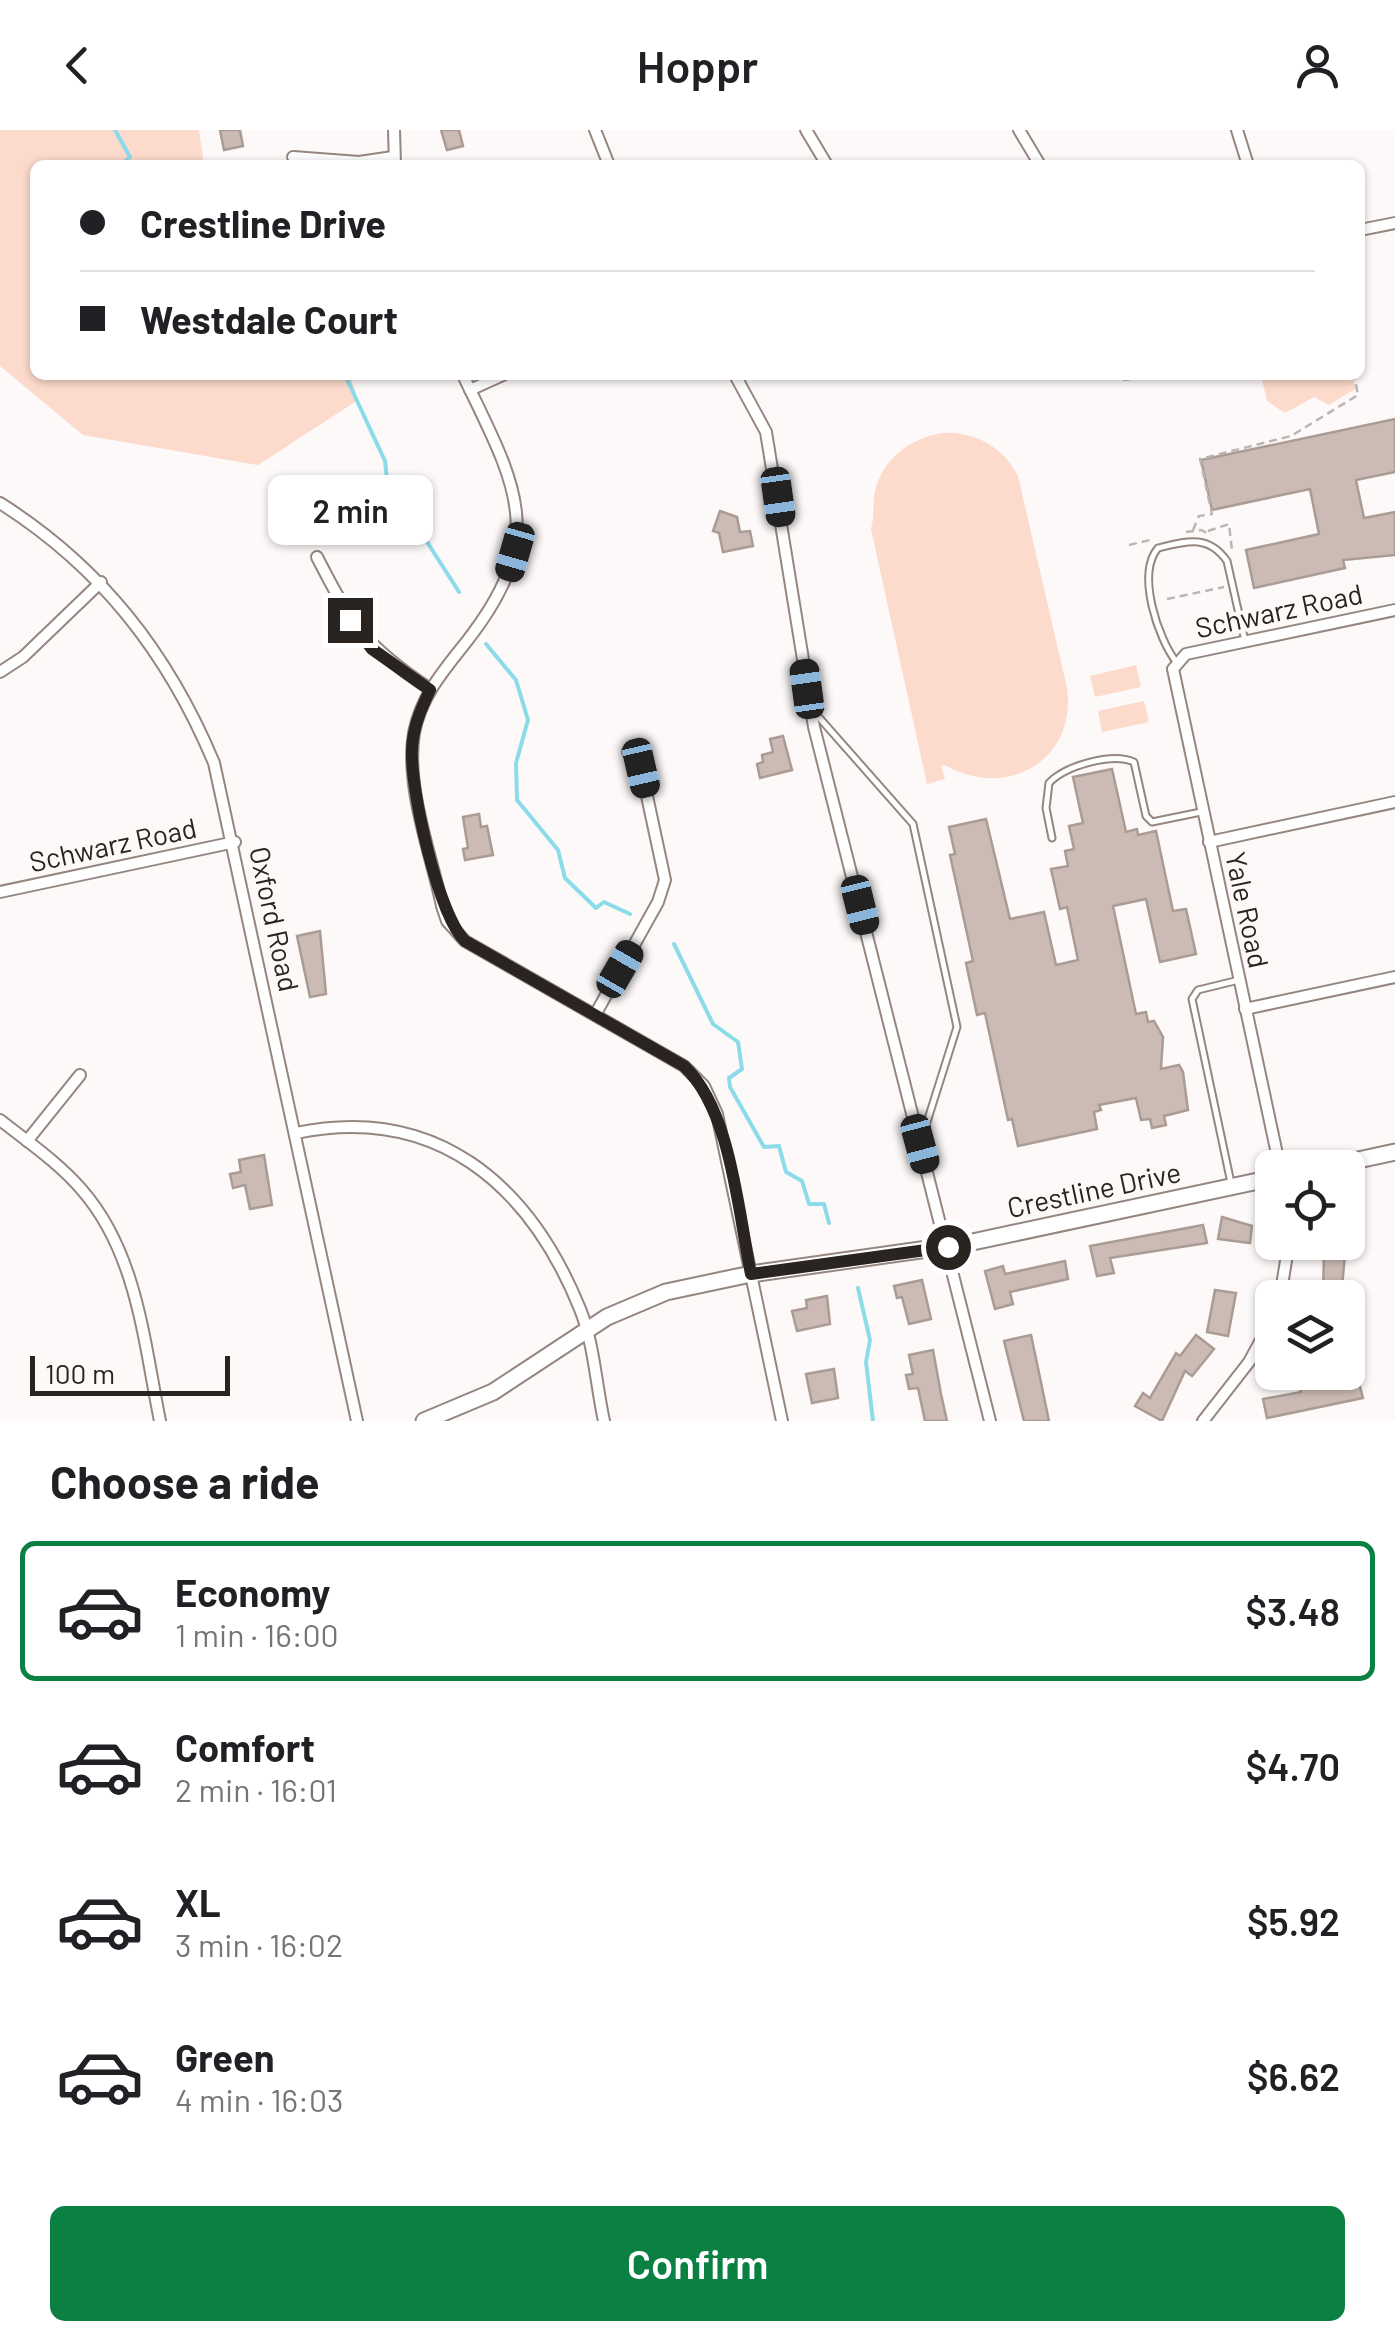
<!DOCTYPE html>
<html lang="en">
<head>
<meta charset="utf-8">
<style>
	body { margin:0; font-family:Barlow,sans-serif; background:#f2f2f2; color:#202124; height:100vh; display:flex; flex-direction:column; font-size:38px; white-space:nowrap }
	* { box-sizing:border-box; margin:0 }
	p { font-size:32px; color:#757577 }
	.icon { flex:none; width:55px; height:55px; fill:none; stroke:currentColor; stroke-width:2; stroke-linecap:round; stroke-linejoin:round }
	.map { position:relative; height:1291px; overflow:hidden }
	.details { display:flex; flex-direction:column; background:#fff; flex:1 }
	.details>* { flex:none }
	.hud { position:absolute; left:30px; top:30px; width:1335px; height:220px; border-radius:15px; box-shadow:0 2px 8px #0004; display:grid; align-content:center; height:220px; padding:0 50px; background:#fff }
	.tools { position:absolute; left:1255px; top:1020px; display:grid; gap:20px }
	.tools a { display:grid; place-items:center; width:110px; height:110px; border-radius:15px; background:#fff; box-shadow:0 2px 8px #0004; font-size:50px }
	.scale { position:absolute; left:30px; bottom:25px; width:200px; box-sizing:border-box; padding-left:10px; border:5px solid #2a2421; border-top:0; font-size:28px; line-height:35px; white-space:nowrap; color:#2a2421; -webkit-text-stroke:8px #fdf9f8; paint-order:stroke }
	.end { position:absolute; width:45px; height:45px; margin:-22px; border:12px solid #2a2421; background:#fff; box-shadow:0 0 0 5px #fff }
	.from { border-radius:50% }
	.bubble { position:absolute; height:70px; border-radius:15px; background:#fff; box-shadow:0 2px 8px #0004; font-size:32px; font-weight:600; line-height:70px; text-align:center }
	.car { position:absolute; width:30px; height:60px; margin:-30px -15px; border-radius:12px; box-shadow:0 0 8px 2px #0007; background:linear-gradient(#222 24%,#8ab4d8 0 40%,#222 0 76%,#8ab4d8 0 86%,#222 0) }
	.hud b { display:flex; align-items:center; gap:35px; height:95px; font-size:38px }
	.hud b+b { border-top:2px solid #e0e0e0 }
	.hud i { width:25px; height:25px; background:#202124 }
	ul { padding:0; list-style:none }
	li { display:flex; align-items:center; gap:30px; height:140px; margin:0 20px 15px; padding:0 30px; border:5px solid transparent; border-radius:15px }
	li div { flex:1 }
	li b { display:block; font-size:38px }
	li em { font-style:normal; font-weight:600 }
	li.selected { border-color:#0b8043 }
	li>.icon { width:90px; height:90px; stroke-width:1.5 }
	h2 { padding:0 50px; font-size:45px; line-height:120px }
	.action { display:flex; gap:20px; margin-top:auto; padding:20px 50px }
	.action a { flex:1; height:115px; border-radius:15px; background:#0b8043; color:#fff; font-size:40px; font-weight:600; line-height:115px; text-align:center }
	header { display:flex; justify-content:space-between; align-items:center; height:130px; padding:0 50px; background:#fff; font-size:45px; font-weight:600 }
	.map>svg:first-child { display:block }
</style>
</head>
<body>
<header><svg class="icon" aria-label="back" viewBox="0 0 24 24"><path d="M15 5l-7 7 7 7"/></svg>Hoppr<svg class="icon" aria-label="person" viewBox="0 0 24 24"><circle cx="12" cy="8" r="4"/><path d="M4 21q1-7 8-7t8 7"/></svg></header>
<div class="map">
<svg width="1395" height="1291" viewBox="0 0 1395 1291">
	<rect width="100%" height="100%" fill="#fdf9f8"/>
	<g fill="#fcdacc">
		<path d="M0,0h199l5,35h-169v210h315l8,25 -100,65 -175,-30 -83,-69z"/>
		<path d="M1261,245h92l2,14 -26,16 -15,-8 -29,16 -18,-12z"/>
		<path d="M942,303c33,-2 61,14 76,43l49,212c10,74 -62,112 -122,77l-4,1 4,13 -18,5 -56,-255c3,-11 2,-22 3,-33 6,-35 34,-57 68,-63z"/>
		<path d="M1136,535l5,22 -46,10 -5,-21z"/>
		<path d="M1144,571l5,21 -47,10 -4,-21z"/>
	</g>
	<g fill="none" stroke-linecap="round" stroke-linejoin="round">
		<g stroke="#8bdbeb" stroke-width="4">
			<path d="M115,0l15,27 -9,8"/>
			<path d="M345,245l40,86 2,18 72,113"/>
			<path d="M486,514l30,36 12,40 -12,43 1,37 41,50 7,28 31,30 8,-6 26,12"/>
			<path d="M674,814l39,80 25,18 4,27 -13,9 1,9 34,60 15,-1 7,26 16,9 7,23h15l5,19"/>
			<path d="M858,1158l12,52 -4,22 7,59"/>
		</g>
	</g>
	<g fill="#cbbbb4" stroke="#ab9b95" stroke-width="2.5">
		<path d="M220,0h20l3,16 -19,4z"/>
		<path d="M441,0h18l4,16 -16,4z"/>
		<path d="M1395,289v53l-39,8 8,38 31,-6v43l-52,5 2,8 -91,20 -8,-38 73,-16 -9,-45 -98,21 -11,-50z"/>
		<path d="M720,381l17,6 3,15 10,-1 3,15 -30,6 -4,-19 -6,-2z"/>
		<path d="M783,606l9,34 -32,8 -3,-14 6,-2 -1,-7 11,-3 -3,-13z"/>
		<path d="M1112,639l14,63 11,-3 1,6 18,-4 17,80 13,-2 10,45 -36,8 -14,-63 -33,7 23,108 10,-2 2,10 6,-1 9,16 -2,32 18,-4 4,7 5,38 -24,6 2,9 -14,3 -2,-9 -9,1 -5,-22 -37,7 2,5 -7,2 3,17 -79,17 -6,-27 -4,1 -23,-107 -8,2 -11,-52 7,-2 -23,-106 5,-1 -6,-27 37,-8 24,100 34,-7 12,53 22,-5 -11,-53 -7,2 -9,-40 17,-3 -3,-15 9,-2 -5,-23 14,-3 -10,-46z"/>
		<path d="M479,684l2,13 6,-1 6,29 -28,5 -2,-11 5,-1 -5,-31z"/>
		<path d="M320,801l6,63 -16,3 -13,-61z"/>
		<path d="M264,1025l8,50 -22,4 -5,-24 -12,3 -3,-14 11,-2 -2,-12z"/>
		<path d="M1222,1087l30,9 -2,17 -32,-4z"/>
		<path d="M1203,1095l4,18 -97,15 4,15 -17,3 -7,-30z"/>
		<path d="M1324,1123l21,2 -4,42 -18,-3z"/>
		<path d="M1065,1131l3,18 -58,13 3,12 -18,5 -10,-38 18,-5 2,8z"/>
		<path d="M922,1150l9,39 -22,5 -7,-27 -5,1 -3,-12z"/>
		<path d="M1215,1160l21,3 -8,43 -21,-4z"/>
		<path d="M827,1166l3,28 -33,7 -5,-20 15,-3 -1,-8z"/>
		<path d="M1031,1205l7,33 11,53h-25l-20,-80z"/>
		<path d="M1196,1205l18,14 -22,27 -7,-5 -23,50 -27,-15 8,-13 7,5 26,-45 4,3z"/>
		<path d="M933,1220l8,44 6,27h-22l-7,-33 -9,1 -3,-14 7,-1 -4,-19z"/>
		<path d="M834,1239l4,29 -26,5 -6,-29z"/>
		<path d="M1340,1242l3,11 15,-4 5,19 -96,20 -4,-19 38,-7 -1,-4 21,-4 -2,-9z"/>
	</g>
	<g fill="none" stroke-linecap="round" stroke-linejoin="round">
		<defs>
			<g id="lane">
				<path d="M1177,533c-19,-24 -41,-89 -19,-115 29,-7 50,-14 69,13l18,80"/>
				<path d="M816,584l97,110 44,203 -36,114"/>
				<path d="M1052,708l-6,-30 3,-25c16,-17 63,-31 85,-21l12,54 6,6 49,-10"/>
				<path d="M1231,1053l-39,-184 6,-9 41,-10"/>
			</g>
			<g id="street">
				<path d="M394,0l1,35"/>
				<path d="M595,0l14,35"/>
				<path d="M806,0l21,35"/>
				<path d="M1019,0l21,35"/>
				<path d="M1237,0l11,35"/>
				<path d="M293,27l66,5 34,-5"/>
				<path d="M1360,100l35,-7"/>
				<path d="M463,245c52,109 87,160 4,266 -23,29 -46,55 -53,92 -9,54 17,120 28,173l5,15 18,20 219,125 20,20 13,28 65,307"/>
				<path d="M735,245l31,57 48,295 176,694"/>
				<path d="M470,260l33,-15"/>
				<path d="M0,373c101,64 168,150 214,260l143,658"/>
				<path d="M317,427c35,68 48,89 113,132"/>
				<path d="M0,542l23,-15 78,-75"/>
				<path d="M1209,712l186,-40"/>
				<path d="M0,762l235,-50"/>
				<path d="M1245,879l150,-32"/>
				<path d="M595,885l63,-113 7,-22 -24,-112 -13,-16"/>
				<path d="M0,990c28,22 59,43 82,70 55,63 62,152 78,231"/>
				<path d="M296,1003c139,-29 233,50 284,176 14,34 16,76 24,112"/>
				<path d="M27,1011l53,-66"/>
				<path d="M1280,1038l-107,-499 13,-15 209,-44"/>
				<path d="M1280,1168l9,-56"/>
				<path d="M1203,1291l46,-59 23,-42"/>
			</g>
			<g id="secondary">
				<path d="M1321,1038l74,-16"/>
				<path d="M424,1291l69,-29 114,-75 59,-25 85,-18 212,-30 309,-66"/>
			</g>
		</defs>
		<use href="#lane" stroke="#958680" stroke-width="9"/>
		<use href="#street" stroke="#958680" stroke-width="14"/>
		<use href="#secondary" stroke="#958680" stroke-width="19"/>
		<g stroke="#bbb6b5" stroke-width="2.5" stroke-dasharray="8 5" stroke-linecap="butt">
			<path d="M1123,250l39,-5"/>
			<path d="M1193,400l6,-14 13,-2 -12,-55 91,-23 67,-41 -4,-20"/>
			<path d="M1208,401l21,-7 3,27"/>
			<path d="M1186,402l15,-2 10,5"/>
			<path d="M1129,415l25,-6"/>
			<path d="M1167,469l57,-12"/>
		</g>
		<use href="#lane" stroke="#fff" stroke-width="5"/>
		<use href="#street" stroke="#fff" stroke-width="10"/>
		<use href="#secondary" stroke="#fff" stroke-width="15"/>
	</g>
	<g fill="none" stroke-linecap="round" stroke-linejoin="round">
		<path stroke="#2a2421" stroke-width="12" d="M350,490l22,29 58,41c-9,19 -17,37 -18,59 -2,39 26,166 53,192l219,125c47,44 54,145 67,208l197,-27"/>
	</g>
	<g text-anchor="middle" stroke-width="8" stroke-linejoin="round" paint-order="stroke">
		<g font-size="28" fill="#2a2421" stroke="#fdf9f8">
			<text transform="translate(1279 481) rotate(-12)" y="10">Schwarz Road</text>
			<text transform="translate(113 715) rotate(-12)" y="10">Schwarz Road</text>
			<text transform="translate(1247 780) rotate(78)" y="10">Yale Road</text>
			<text transform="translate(274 789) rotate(78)" y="10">Oxford Road</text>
			<text transform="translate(1094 1060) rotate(-12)" y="10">Crestline Drive</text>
		</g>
	</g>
</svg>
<div class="tools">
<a><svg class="icon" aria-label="locate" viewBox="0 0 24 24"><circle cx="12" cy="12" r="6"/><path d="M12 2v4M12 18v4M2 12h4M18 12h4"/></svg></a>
<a><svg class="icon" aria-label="layers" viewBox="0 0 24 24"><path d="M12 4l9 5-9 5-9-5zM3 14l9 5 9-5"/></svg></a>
</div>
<div class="scale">100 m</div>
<i class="end from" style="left:948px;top:1117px"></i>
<i class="end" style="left:350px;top:490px"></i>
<div class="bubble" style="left:268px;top:345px;width:165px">2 min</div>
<i class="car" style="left:778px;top:367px;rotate:172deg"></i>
<i class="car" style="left:515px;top:422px;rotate:196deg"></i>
<i class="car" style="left:807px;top:559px;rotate:352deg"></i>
<i class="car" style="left:641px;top:638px;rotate:167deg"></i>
<i class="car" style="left:860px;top:775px;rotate:166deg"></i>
<i class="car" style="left:620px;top:839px;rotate:30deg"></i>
<i class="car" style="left:920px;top:1014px;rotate:165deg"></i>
<div class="hud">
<b><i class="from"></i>Crestline Drive</b>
<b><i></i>Westdale Court</b>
</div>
</div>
<section class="details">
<h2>Choose a ride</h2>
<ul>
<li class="selected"><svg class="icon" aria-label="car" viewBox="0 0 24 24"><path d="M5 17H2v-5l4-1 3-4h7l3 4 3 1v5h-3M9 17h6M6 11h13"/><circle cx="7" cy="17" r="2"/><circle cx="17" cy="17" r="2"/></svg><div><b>Economy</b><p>1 min · 16:00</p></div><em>$3.48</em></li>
<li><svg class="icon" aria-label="car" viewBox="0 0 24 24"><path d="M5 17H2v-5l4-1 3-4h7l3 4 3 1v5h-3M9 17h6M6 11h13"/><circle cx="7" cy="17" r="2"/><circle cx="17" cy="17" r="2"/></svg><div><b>Comfort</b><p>2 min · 16:01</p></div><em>$4.70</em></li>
<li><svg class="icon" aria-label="car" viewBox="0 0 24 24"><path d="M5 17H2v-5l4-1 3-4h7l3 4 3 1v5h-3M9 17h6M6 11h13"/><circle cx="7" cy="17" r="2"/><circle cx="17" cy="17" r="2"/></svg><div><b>XL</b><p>3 min · 16:02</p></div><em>$5.92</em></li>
<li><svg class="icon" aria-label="car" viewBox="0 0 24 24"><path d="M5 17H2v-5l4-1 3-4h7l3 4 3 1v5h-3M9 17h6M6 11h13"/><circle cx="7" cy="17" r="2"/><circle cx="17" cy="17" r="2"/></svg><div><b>Green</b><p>4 min · 16:03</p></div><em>$6.62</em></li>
</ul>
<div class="action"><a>Confirm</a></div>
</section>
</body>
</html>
